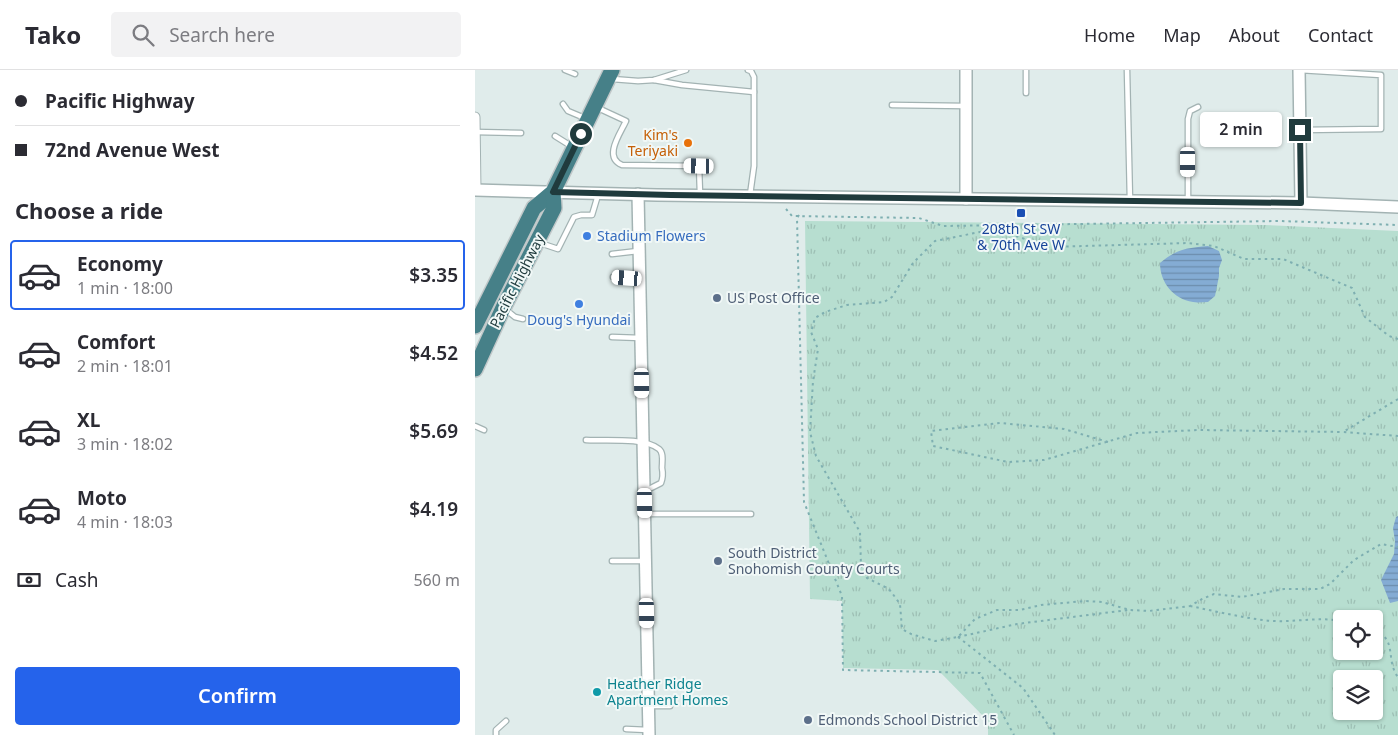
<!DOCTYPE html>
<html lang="en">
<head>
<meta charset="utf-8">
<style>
	body { margin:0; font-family:"Noto Sans",sans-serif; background:#f2f2f3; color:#2b2b33; height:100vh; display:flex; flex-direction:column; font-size:19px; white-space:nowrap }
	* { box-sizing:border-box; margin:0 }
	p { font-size:16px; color:#7c7c81 }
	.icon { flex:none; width:28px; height:28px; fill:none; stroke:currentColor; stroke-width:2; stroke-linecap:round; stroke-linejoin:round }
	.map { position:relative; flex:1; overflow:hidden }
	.side { display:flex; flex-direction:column; background:#fff; width:475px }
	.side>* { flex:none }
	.banner { display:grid; align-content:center; height:110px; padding:0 15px; background:#fff }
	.fabs { position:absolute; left:858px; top:540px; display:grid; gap:10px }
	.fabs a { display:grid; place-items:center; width:50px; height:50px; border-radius:5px; background:#fff; box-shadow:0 1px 4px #0004; font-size:25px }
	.end { position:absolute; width:22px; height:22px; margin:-11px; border:6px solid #203b3d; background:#fff; box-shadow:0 0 0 2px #fff }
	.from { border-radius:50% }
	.bubble { position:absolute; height:35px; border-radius:5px; background:#fff; box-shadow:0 1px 4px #0004; font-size:16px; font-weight:600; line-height:35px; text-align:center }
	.car { position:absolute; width:15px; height:30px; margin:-15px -8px; border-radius:6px; box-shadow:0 0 4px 1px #0007; background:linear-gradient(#fff 24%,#345 0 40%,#fff 0 76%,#345 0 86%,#fff 0) }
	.banner b { display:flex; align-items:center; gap:18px; height:48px; font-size:19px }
	.banner b+b { border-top:1px solid #e1e1e2 }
	.banner i { width:12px; height:12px; background:#2b2b33 }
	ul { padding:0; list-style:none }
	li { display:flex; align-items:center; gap:15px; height:70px; margin:0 10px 8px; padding:0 5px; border:2px solid transparent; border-radius:5px }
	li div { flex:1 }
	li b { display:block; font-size:19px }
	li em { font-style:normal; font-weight:600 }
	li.current { border-color:#2563eb }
	li>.icon { width:45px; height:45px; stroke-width:1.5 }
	h2 { padding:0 15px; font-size:22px; line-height:60px }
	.pay { display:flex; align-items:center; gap:12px; height:55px; padding:0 15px; font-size:19px }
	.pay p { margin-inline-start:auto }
	.primary-button { display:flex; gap:10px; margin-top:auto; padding:10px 15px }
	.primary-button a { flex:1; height:58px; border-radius:5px; background:#2563eb; color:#fff; font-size:20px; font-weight:600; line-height:58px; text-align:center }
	header { display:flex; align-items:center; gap:30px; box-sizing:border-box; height:70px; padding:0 25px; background:#fff; border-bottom:1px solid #e1e1e2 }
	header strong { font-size:24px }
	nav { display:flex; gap:28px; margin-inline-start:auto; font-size:18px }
	.search { width:350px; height:45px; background:#f2f2f3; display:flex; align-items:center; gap:12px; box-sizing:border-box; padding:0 18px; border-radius:5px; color:#7c7c81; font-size:19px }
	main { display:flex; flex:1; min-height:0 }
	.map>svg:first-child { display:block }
</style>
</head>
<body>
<header>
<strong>Tako</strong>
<div class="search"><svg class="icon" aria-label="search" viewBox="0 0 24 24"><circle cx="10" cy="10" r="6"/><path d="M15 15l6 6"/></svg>Search here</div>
<nav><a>Home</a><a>Map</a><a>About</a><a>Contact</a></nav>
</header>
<main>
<section class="side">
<div class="banner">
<b><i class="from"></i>Pacific Highway</b>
<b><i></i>72nd Avenue West</b>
</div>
<h2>Choose a ride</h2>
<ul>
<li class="current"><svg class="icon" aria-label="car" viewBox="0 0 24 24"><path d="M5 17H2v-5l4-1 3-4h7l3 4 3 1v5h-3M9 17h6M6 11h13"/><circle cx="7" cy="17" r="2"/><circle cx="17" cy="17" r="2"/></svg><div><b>Economy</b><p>1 min · 18:00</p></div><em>$3.35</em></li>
<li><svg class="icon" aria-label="car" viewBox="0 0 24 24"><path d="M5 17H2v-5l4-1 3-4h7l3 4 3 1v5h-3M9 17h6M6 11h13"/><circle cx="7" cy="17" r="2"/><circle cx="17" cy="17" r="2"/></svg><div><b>Comfort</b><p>2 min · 18:01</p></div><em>$4.52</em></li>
<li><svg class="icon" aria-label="car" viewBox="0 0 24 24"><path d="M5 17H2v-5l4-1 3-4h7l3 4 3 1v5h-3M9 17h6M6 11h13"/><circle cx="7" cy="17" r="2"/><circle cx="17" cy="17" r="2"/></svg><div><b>XL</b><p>3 min · 18:02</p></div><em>$5.69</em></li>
<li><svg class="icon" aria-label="car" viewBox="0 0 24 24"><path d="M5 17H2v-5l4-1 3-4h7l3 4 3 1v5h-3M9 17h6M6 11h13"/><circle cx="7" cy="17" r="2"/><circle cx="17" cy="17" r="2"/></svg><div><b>Moto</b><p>4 min · 18:03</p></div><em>$4.19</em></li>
</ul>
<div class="pay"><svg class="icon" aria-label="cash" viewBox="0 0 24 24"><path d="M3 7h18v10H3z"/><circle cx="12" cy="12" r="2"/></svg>Cash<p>560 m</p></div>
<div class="primary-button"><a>Confirm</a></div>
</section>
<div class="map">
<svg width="923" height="665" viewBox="0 0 923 665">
	<defs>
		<pattern id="grass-tufts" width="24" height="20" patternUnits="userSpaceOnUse" patternTransform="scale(1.25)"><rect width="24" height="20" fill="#b7ded0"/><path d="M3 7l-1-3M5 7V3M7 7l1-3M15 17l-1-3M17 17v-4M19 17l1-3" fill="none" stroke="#9dbfb4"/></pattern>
		<pattern id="water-rules" width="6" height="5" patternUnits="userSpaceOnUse" patternTransform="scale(1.25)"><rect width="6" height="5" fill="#84acd4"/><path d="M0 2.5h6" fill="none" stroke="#6c8dad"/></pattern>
	</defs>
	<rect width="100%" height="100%" fill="#e0eceb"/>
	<path fill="url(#grass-tufts)" fill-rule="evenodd" d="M330,151l459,4 134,6v504h-410v-14l-50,-51 -95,-2 -1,-67 -32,-2zM866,549h33v32h-33zM866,609h33v32h-33z"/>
	<g fill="url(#water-rules)">
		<path d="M733,176l11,5 3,9 -3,8v8l-4,20 -7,6c-5,0 -11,1 -15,0 -20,-3 -33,-20 -33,-39 17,-14 26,-15 48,-17z"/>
		<path d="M923,446v85l-8,2 -9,-23 13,-26 1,-13 -2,-13 3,-11z"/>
	</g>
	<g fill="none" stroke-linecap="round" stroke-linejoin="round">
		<defs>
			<g id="service">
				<path d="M90,0l10,4"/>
				<path d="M273,0l3,1 3,6v89l-4,29"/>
				<path d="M551,0v23"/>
				<path d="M652,0l3,131"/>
				<path d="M824,0l82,5v54l-80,1"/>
				<path d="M137,9l26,2 16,-1 32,-10"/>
				<path d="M179,10l28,5 72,7"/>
				<path d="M88,34l5,7 19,8"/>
				<path d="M417,35l73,1"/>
				<path d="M123,38l28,13c-6,13 -23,36 -4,44l77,1 1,28"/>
				<path d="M0,62l46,1"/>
				<path d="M80,66l16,10"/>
				<path d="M713,130v-81l2,-8 8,-4"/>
				<path d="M65,173l18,6 16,-32 7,-2h11l6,-20"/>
				<path d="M137,184l26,-3"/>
				<path d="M138,207l25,2"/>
				<path d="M30,239l10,8 8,2"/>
				<path d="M137,267l29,1"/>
				<path d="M0,356l9,4"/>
				<path d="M111,370c18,1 58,-3 73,9 5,4 3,13 3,19 1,5 1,10 -1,15l-16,8"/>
				<path d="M171,444h105"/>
				<path d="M137,491h33"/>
				<path d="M175,636h20"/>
				<path d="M151,659l22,1"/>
				<path d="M21,665v-5l10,-9"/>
			</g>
			<path id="minor" d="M0,47l1,73"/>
			<g id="tertiary">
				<path d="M824,0l2,133"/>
				<path d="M0,120l182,5 644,8 97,4"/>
				<path d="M163,124l11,541"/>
				<path d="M491,129v-129"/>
			</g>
			<g id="trunk">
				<path d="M0,256l59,-118 19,-16 59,-122"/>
				<path d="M0,299l28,-61 51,-100 -1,-16"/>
			</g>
		</defs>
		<use href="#service" stroke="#a3b3b3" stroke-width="7"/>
		<use href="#minor" stroke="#a3b3b3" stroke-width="11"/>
		<use href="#tertiary" stroke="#a3b3b3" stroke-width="14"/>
		<use href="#trunk" stroke="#c1c8c9" stroke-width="18"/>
		<g stroke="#7eafb1" stroke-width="2" stroke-dasharray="2.5 4" stroke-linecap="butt">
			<path d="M311,139l6,7 127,2 24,8 336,-5 119,4"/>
			<path d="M324,145l-2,3 7,284 38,94 1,74 137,3 34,62"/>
			<path d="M923,269l-9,-3 -24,-19 -13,-29 -69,-29h-39l-30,-13 -26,-3 -139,4 -54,-18 -60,12 -22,22 -21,34 -8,5 -37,3 -22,7 -10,6 -4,14 7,17 -5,32 -3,51 6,24 44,76 1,34 6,12 22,11 6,8 5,7 2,25 9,5 24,7 23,-4 17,-18 22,-9h23l21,-5 44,-4 17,1 28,8 19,1 41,-5 12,-7 12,-5 28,3 42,-8h36l10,-5 24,-24 27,-16 17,3"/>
			<path d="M923,329l-55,33 55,4"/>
			<path d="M633,372l-44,-13 -64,-6 -69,8 2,15 75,16 36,-2 93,-27 62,-3 144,2"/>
			<path d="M715,536c24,5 49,11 73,14 26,4 52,-4 78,1"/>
			<path d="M899,560c24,9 11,30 24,47"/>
			<path d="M483,567l59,-13 111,-14"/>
			<path d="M483,567l65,51 32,47"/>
		</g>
		<use href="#service" stroke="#fff" stroke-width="4.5"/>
		<use href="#minor" stroke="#fff" stroke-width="9"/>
		<use href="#tertiary" stroke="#fff" stroke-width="11"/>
		<use href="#trunk" stroke="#468088" stroke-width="15"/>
	</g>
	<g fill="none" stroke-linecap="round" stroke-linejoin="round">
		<path stroke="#203b3d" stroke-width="6" d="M106,64l-28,58 118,3 630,8 -1,-73"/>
	</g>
	<circle fill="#e8710a" stroke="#f1f8f7" stroke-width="2" cx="213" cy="73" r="5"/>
	<rect fill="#1a4fb4" stroke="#f1f8f7" stroke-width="2" x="541" y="138" width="10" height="10" rx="2.5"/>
	<g fill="#3f7fe0" stroke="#f1f8f7" stroke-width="2">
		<circle cx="112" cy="166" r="5"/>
		<circle cx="104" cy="234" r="5"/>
	</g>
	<g fill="#5c6f8a" stroke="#f1f8f7" stroke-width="2">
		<circle cx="242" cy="228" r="5"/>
		<circle cx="243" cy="491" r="5"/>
		<circle cx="333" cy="650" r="5"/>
	</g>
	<circle fill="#0f9aa8" stroke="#f1f8f7" stroke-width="2" cx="122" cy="622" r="5"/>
	<g text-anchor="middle" stroke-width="4" stroke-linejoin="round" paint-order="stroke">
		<g font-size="14" fill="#c56008" stroke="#f1f8f7" text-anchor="end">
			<text x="203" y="70">Kim's<tspan x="203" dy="16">Teriyaki</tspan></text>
		</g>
		<g font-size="14" fill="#164399" stroke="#f1f8f7">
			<text x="546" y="164">208th St SW<tspan x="546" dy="16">&amp; 70th Ave W</tspan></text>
		</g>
		<g font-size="14" fill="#366cbe" stroke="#f1f8f7" text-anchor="start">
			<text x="122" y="171">Stadium Flowers</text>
			<text x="104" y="255" text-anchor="middle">Doug's Hyundai</text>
		</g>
		<g font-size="14" fill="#203b3d" stroke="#f1f8f7">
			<text transform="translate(42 211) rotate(-63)" y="5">Pacific Highway</text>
		</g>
		<g font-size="14" fill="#4e5e75" stroke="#f1f8f7" text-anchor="start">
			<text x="252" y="233">US Post Office</text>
			<text x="253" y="488">South District<tspan x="253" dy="16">Snohomish County Courts</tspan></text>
			<text x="343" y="655">Edmonds School District 15</text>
		</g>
		<g font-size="14" fill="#0d838f" stroke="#f1f8f7" text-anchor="start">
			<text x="132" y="619">Heather Ridge<tspan x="132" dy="16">Apartment Homes</tspan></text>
		</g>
	</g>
</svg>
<div class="fabs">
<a><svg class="icon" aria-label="locate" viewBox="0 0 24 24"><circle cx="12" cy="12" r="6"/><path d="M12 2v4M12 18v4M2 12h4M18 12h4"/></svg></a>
<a><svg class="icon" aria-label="layers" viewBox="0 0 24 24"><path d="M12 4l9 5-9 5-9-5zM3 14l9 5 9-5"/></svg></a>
</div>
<i class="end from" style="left:106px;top:64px"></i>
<i class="end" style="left:825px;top:60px"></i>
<div class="bubble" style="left:725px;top:42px;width:82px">2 min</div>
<i class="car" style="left:713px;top:92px;rotate:180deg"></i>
<i class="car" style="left:224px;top:96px;rotate:271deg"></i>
<i class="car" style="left:152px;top:208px;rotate:274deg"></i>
<i class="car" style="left:167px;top:313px;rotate:179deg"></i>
<i class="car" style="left:170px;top:433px;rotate:179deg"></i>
<i class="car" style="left:172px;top:543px;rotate:179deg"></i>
</div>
</main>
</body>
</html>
